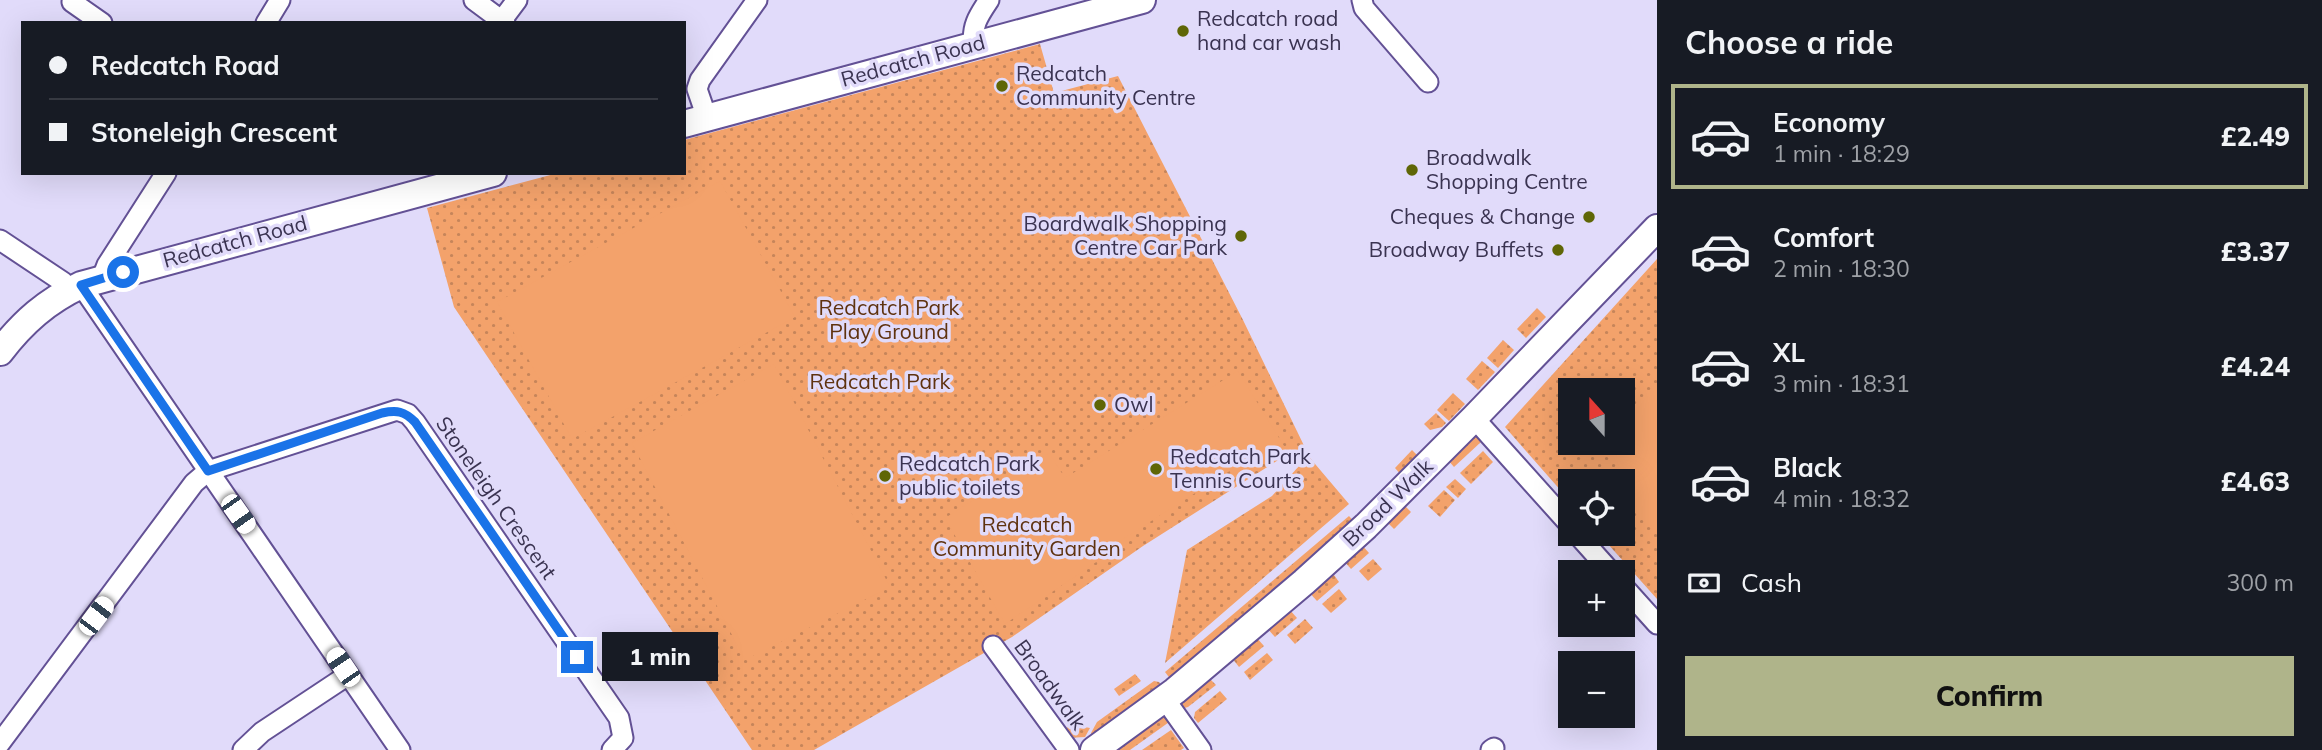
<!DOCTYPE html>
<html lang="en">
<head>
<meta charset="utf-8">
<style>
	body { margin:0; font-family:Mulish,sans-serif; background:#20242c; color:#f1f3f6; height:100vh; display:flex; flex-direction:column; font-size:26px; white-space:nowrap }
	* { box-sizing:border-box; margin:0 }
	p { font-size:23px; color:#9ea1a6 }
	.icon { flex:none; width:38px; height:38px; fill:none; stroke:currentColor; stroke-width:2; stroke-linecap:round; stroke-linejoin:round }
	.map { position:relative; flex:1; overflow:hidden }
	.sheet { display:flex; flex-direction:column; background:#171b24; width:665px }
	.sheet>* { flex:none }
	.hud { position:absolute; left:21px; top:21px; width:665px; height:154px; border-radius:0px; box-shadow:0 7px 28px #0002; display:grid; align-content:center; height:154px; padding:0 28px; background:#171b24 }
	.needle { width:46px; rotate:339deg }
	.fabs { position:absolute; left:1558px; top:378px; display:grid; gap:14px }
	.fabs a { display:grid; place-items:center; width:77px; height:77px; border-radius:0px; background:#171b24; box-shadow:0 7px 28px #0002; font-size:35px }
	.end { position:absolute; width:32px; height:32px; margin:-16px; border:9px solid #1a73e8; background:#fff; box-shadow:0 0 0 4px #fff }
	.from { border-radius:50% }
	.bubble { position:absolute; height:49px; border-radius:0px; background:#171b24; box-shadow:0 7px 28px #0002; font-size:23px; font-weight:800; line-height:49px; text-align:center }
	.car { position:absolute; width:21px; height:42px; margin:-21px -10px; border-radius:9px; box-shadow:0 0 5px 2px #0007; background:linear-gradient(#fff 24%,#345 0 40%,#fff 0 76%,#345 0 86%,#fff 0) }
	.hud b { display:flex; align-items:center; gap:24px; height:66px; font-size:26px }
	.hud b+b { border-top:2px solid #363941 }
	.hud i { width:18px; height:18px; background:#f1f3f6 }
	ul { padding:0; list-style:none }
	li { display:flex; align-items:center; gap:21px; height:105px; margin:0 14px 10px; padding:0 14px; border:4px solid transparent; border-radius:0px }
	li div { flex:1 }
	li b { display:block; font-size:26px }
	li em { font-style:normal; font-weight:800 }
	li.selected { border-color:#afb48a }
	li>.icon { width:63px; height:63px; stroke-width:1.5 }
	h2 { padding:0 28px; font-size:32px; line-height:84px }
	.pay { display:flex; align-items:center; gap:18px; height:77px; padding:0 28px; font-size:26px }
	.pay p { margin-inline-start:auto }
	.button { display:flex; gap:14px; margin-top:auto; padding:14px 28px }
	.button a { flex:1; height:80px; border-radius:0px; background:#afb48a; color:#111; font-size:28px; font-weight:800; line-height:80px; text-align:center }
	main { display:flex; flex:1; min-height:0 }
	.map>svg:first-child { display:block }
</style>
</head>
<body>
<main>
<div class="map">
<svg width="1657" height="750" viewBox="0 0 1657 750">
	<defs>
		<pattern id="grass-dots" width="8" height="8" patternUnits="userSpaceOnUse" patternTransform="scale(1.75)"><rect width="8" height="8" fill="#f3a26b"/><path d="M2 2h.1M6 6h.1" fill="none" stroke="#c6855a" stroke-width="1.8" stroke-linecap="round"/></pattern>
	</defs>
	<rect width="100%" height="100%" fill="#e1dbfa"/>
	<g fill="url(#grass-dots)" fill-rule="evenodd">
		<path d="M1040,44l14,49 64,-17 125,244 67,138 39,46 -184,159 22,-113 85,-54 27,-30 -5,-16 -151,96 -131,91 -198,113h-62l-298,-443 -27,-99 131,-35h126v-33z"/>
		<path d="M1657,259v340l-58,-65h23v-53h-52v20l-65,-74zM1570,390h52v53h-52z"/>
		<path d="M1537,308l9,9 -20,21 -9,-9z"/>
		<path d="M1503,340l11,10 -16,18 -11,-10z"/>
		<path d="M1482,361l13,11 -17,18 -12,-11z"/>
		<path d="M1453,393l12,11 -16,17 -12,-11z"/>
		<path d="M1436,413l10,10 -4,4 -12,3 -6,-6z"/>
		<path d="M1475,435l6,7 -27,25 -7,-8z"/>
		<path d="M1412,450l8,8 -18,18 -7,-8z"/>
		<path d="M1483,451l10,11 -22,22 -11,-11z"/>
		<path d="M1455,479l11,10 -8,9 -12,-11z"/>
		<path d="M1444,490l11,10 -15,17 -12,-11z"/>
		<path d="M1403,504l8,8 -17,17 -8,-8z"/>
		<path d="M1349,516l8,9 -185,156 -7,-9z"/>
		<path d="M1361,544l8,9 -18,16 -8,-9z"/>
		<path d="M1373,559l9,10 -14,12 -9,-10z"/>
		<path d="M1330,573l4,2 5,7 -22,19 -9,-10z"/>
		<path d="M1339,589l8,10 -16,14 -9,-9z"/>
		<path d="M1289,609l8,9 -22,19 -8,-9z"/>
		<path d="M1305,619l8,9 -18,16 -8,-9z"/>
		<path d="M1256,637l8,9 -25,21 -7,-9z"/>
		<path d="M1267,653l6,7 -23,20 -6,-8z"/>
		<path d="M1135,674l6,7 -22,15 -5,-7z"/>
		<path d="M1209,678l7,7 -28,22 -7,2 1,-8z"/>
		<path d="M1154,681l5,1 4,6 -71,50 -1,-5 6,-11z"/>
		<path d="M1220,691l7,8 -29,24 -4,-5 1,-6z"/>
		<path d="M1161,715l11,5 -42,30h-20z"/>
		<path d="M1080,726l10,2 -5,9 -17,1 -5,-7 5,-4z"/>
		<path d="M1171,730l13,18 -3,2h-39z"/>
	</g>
	<g fill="#f3a26b">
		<path d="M720,181l75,136 -223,122 -75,-137z"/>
		<path d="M774,364l116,223 -145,73 -113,-217z"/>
		<path d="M1238,371l46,75 -32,20 -5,-6 -138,88 2,4 -106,72 -60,-106 104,-65 16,25z"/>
		<path d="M1657,385v146c-26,-26 -40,-52 -42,-88h7l2,-28z"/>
	</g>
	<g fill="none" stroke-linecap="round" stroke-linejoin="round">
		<defs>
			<g id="street">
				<path d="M474,0l31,23"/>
				<path d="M1362,0l2,8 64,74"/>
				<path d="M72,2l30,21"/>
				<path d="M502,20l15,-20"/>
				<path d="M266,23l14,-23"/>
				<path d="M974,45c-3,-19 5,-30 15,-45"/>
				<path d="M707,118l-10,-29 3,-9 57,-80"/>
				<path d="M0,240l63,42 7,8"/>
				<path d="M102,278l5,-13 59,-92"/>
				<path d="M81,285l319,465"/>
				<path d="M1474,418l96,107"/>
				<path d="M1577,534l34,38"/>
				<path d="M1622,585l35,39"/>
				<path d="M993,646l76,104"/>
				<path d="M1164,698l37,52"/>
				<path d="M0,743l194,-260 14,-12 189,-61 11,4 7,8 204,296 4,20 -11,12"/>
				<path d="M243,750l19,-18 86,-57"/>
				<path d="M1491,750l3,-2"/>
			</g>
			<g id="secondary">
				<path d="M684,124l458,-124"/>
				<path d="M0,352c23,-30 47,-51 81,-67l412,-112"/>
				<path d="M1094,750l81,-59 129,-109 62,-56 108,-108 183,-190"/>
			</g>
		</defs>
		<use href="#street" stroke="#635195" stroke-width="23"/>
		<use href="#secondary" stroke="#635195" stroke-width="30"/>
		<use href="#street" stroke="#fff" stroke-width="19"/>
		<use href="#secondary" stroke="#fff" stroke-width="26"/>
	</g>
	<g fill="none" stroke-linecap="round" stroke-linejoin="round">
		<path stroke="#1a73e8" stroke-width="9" d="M123,272l-42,13 127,186 174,-58c15,-3 22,-2 33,9l162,235"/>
	</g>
	<g fill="#5f6606" stroke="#e1dbfa" stroke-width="2.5">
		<circle cx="1183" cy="31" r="7"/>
		<circle cx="1002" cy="86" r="7"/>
		<circle cx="1412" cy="170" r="7"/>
		<circle cx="1589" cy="217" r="7"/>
		<circle cx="1241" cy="236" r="7"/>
		<circle cx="1558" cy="250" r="7"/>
		<circle cx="1100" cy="405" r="7"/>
		<circle cx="1156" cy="469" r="7"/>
		<circle cx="885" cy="476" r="7"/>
	</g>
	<g text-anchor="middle" stroke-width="7" stroke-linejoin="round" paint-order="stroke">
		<g font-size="21" fill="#3a3351" stroke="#e1dbfa" text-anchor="start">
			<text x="1197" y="26">Redcatch road<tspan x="1197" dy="24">hand car wash</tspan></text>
			<text x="1016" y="81">Redcatch<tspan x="1016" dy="24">Community Centre</tspan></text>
			<text x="1426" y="165">Broadwalk<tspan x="1426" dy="24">Shopping Centre</tspan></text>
			<text x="1575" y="224" text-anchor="end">Cheques &amp; Change</text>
			<text x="1227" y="231" text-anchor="end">Boardwalk Shopping<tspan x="1227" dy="24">Centre Car Park</tspan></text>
			<text x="1544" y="257" text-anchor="end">Broadway Buffets</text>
			<text x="1114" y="412">Owl</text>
			<text x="1170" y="464">Redcatch Park<tspan x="1170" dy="24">Tennis Courts</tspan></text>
			<text x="899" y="471">Redcatch Park<tspan x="899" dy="24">public toilets</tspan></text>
		</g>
		<g font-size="21" fill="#3a3351" stroke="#e1dbfa">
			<text transform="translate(913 61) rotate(-15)" y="7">Redcatch Road</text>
			<text transform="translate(235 242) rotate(-15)" y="7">Redcatch Road</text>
			<text transform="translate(496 498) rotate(55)" y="7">Stoneleigh Crescent</text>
			<text transform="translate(1388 503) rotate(-44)" y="7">Broad Walk</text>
			<text transform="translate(1050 685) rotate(54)" y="7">Broadwalk</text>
		</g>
		<g font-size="21" fill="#5f320f" stroke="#e1dbfa">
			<text x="889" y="315">Redcatch Park<tspan x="889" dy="24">Play Ground</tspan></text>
			<text x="880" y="389">Redcatch Park</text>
			<text x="1027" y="532">Redcatch<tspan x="1027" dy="24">Community Garden</tspan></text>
		</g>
	</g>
</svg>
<div class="fabs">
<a><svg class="needle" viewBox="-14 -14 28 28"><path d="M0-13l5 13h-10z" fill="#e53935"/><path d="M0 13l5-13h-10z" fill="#9ea1a6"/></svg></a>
<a><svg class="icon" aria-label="locate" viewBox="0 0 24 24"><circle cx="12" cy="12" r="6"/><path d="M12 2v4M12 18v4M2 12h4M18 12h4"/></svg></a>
<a>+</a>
<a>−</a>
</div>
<i class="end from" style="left:123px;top:272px"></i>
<i class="end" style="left:577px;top:657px"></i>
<div class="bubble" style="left:602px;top:632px;width:116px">1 min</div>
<i class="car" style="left:238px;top:514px;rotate:145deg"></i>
<i class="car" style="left:96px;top:616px;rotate:37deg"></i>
<i class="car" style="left:343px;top:667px;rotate:326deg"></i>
<div class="hud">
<b><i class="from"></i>Redcatch Road</b>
<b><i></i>Stoneleigh Crescent</b>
</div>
</div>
<section class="sheet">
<h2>Choose a ride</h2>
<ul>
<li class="selected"><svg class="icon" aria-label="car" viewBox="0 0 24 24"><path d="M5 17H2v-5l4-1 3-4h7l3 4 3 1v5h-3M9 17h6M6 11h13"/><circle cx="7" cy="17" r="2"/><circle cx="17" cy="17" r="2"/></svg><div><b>Economy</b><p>1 min · 18:29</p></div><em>£2.49</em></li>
<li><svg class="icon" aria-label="car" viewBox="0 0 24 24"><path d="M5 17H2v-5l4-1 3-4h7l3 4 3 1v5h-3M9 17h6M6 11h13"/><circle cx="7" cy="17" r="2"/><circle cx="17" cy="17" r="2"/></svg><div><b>Comfort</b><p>2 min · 18:30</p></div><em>£3.37</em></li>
<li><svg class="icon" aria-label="car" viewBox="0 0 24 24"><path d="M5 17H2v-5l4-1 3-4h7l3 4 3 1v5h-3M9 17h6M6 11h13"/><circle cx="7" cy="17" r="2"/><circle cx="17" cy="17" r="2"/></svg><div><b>XL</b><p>3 min · 18:31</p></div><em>£4.24</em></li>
<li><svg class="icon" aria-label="car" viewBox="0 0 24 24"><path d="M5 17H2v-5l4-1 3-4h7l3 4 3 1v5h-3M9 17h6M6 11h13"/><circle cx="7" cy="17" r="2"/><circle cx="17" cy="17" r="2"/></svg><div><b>Black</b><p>4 min · 18:32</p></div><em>£4.63</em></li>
</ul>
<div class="pay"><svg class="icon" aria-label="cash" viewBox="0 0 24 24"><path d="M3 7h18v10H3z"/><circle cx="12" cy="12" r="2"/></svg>Cash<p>300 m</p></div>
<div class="button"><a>Confirm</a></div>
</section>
</main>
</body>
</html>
